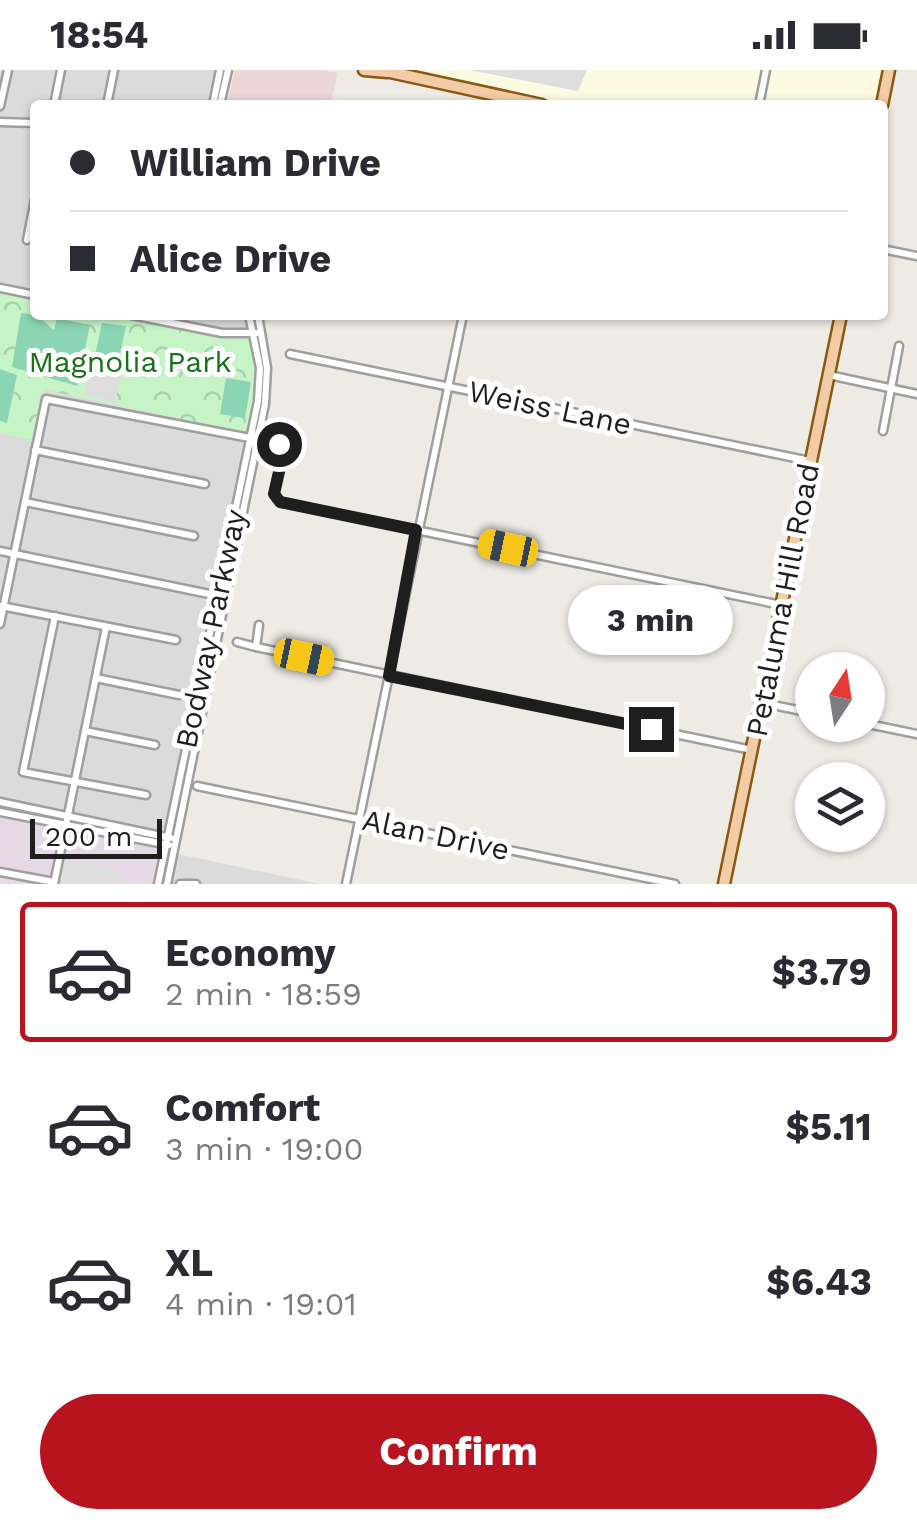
<!DOCTYPE html>
<html lang="en">
<head>
<meta charset="utf-8">
<style>
	body { margin:0; font-family:"Work Sans",sans-serif; background:#f7f7f7; color:#2b2b33; height:100vh; display:flex; flex-direction:column; font-size:38px; white-space:nowrap }
	* { box-sizing:border-box; margin:0 }
	p { font-size:32px; color:#7c7c81 }
	.icon { flex:none; width:55px; height:55px; fill:none; stroke:currentColor; stroke-width:2; stroke-linecap:round; stroke-linejoin:round }
	.map { position:relative; height:814px; overflow:hidden }
	.panel { display:flex; flex-direction:column; background:#fff; flex:1 }
	.panel>* { flex:none }
	.hud { position:absolute; left:30px; top:30px; width:858px; height:220px; border-radius:10px; box-shadow:0 2px 8px #0004; display:grid; align-content:center; height:220px; padding:0 40px; background:#fff }
	.needle { width:65px; rotate:12deg }
	.buttons { position:absolute; left:795px; top:582px; display:grid; gap:20px }
	.buttons a { display:grid; place-items:center; width:90px; height:90px; border-radius:50%; background:#fff; box-shadow:0 2px 8px #0004; font-size:50px }
	.scale { position:absolute; left:30px; bottom:25px; width:132px; box-sizing:border-box; padding-left:10px; border:5px solid #1e1e1e; border-top:0; font-size:28px; line-height:35px; white-space:nowrap; color:#1e1e1e; -webkit-text-stroke:8px #fff; paint-order:stroke }
	.end { position:absolute; width:45px; height:45px; margin:-22px; border:12px solid #1e1e1e; background:#fff; box-shadow:0 0 0 5px #fff }
	.from { border-radius:50% }
	.bubble { position:absolute; height:70px; border-radius:35px; background:#fff; box-shadow:0 2px 8px #0004; font-size:32px; font-weight:700; line-height:70px; text-align:center }
	.car { position:absolute; width:30px; height:60px; margin:-30px -15px; border-radius:12px; box-shadow:0 0 8px 2px #0007; background:linear-gradient(#f5c518 24%,#345 0 40%,#f5c518 0 76%,#345 0 86%,#f5c518 0) }
	.hud b { display:flex; align-items:center; gap:35px; height:95px; font-size:38px }
	.hud b+b { border-top:2px solid #e1e1e2 }
	.hud i { width:25px; height:25px; background:#2b2b33 }
	ul { padding:18px 0 0; list-style:none }
	li { display:flex; align-items:center; gap:30px; height:140px; margin:0 20px 15px; padding:0 20px; border:5px solid transparent; border-radius:10px }
	li div { flex:1 }
	li b { display:block; font-size:38px }
	li em { font-style:normal; font-weight:700 }
	li.selected { border-color:#b8141f }
	li>.icon { width:90px; height:90px; stroke-width:1.5 }
	.primary-button { display:flex; gap:20px; margin-top:auto; padding:20px 40px }
	.primary-button a { flex:1; height:115px; border-radius:60px; background:#b8141f; color:#fff; font-size:40px; font-weight:700; line-height:115px; text-align:center }
	.status { display:flex; justify-content:space-between; align-items:center; height:70px; padding:0 50px; background:#fff; direction:ltr }
	.status svg { height:28px; fill:currentColor }
	.map>svg:first-child { display:block }
</style>
</head>
<body>
<div class="status"><b>18:54</b><svg viewBox="0 0 49 12"><path d="M0 12V9h3v3zM5 12V6h3v6zM10 12V3h3v9zM15 12V0h3v12zM26 1h20v11H26zM47 4h2v5h-2z"/></svg></div>
<div class="map">
<svg width="917" height="814" viewBox="0 0 917 814">
	<defs>
		<pattern id="park-crowns" width="20" height="18" patternUnits="userSpaceOnUse" patternTransform="scale(2.5)"><rect width="20" height="18" fill="#c6f4c7"/><path d="M2 6a3 3 0 1 1 6 0M12 15a3 3 0 1 1 6 0" fill="none" stroke="#aad1aa"/></pattern>
	</defs>
	<rect width="100%" height="100%" fill="#eeebe5"/>
	<g fill="#dcdbdb">
		<path d="M0,0h220l-7,35h-178v210h214l11,53 -2,33 -93,450 -165,-36z"/>
		<path d="M173,783l147,31h-152z"/>
	</g>
	<path fill="#edd6d7" d="M235,0h87l16,3 -8,32h-103z"/>
	<path fill="#e6d8e5" d="M0,742l166,34 -8,38h-158z"/>
	<path fill="#fcfae1" d="M406,0h479l-7,35h-301z"/>
	<path fill="url(#park-crowns)" d="M0,219l35,7v19h92l124,22 5,29 -5,59 -8,7 -196,-42 -7,4 -7,46 -33,-7z"/>
	<g fill="#8bd5b4">
		<path d="M21,243l15,2 18,15 3,-12 33,7 -13,61 -65,-19z"/>
		<path d="M102,253l24,3 -7,33 -24,-4z"/>
		<path d="M0,299l17,6 -10,48 -7,-2z"/>
		<path d="M226,308l25,4 -6,36 -25,-4z"/>
	</g>
	<g fill="#dedede">
		<path d="M469,0h118l-9,21z"/>
		<path d="M93,285l31,7 -9,40 -31,-7z"/>
		<path d="M55,788l66,14 -2,12h-70z"/>
	</g>
	<g fill="none" stroke-linecap="round" stroke-linejoin="round">
		<defs>
			<g id="minor">
				<path d="M54,35l7,-35"/>
				<path d="M107,35l7,-35"/>
				<path d="M213,35l7,-35"/>
				<path d="M220,35l8,-35"/>
				<path d="M759,35l7,-35"/>
				<path d="M0,36l8,-36"/>
				<path d="M0,52l35,1"/>
				<path d="M27,170l8,-41"/>
				<path d="M882,179l35,7"/>
				<path d="M0,218l35,7"/>
				<path d="M132,245l90,18h35"/>
				<path d="M290,284l520,107"/>
				<path d="M829,305l88,19"/>
				<path d="M883,361l16,-85"/>
				<path d="M279,375l4,9 -9,40 6,8 501,103"/>
				<path d="M35,380l170,34"/>
				<path d="M25,432l169,34"/>
				<path d="M0,481l219,45"/>
				<path d="M1,536l175,34"/>
				<path d="M55,546l-32,156 123,23"/>
				<path d="M0,554l46,-225 204,39"/>
				<path d="M259,555l-3,22 496,103"/>
				<path d="M237,572l19,5"/>
				<path d="M96,608l83,17"/>
				<path d="M763,633l49,10"/>
				<path d="M868,654l49,10"/>
				<path d="M85,661l70,14"/>
				<path d="M197,716l478,98"/>
				<path d="M0,732l171,36"/>
				<path d="M0,742l169,33"/>
				<path d="M0,802l54,10"/>
				<path d="M54,814l52,-257"/>
				<path d="M158,814l100,-483 2,-33 -11,-53"/>
				<path d="M167,814l98,-480 2,-36 -9,-53"/>
				<path d="M180,814h16"/>
				<path d="M346,814l117,-569"/>
			</g>
			<g id="major">
				<path d="M364,0l23,2"/>
				<path d="M381,0l161,35"/>
				<path d="M882,35l7,-35"/>
				<path d="M724,814l117,-569"/>
			</g>
		</defs>
		<use href="#minor" stroke="#9f9f9f" stroke-width="11"/>
		<use href="#major" stroke="#89590f" stroke-width="15"/>
		<use href="#minor" stroke="#fff" stroke-width="6"/>
		<use href="#major" stroke="#f2cca6" stroke-width="10"/>
	</g>
	<g fill="none" stroke-linecap="round" stroke-linejoin="round">
		<path stroke="#1e1e1e" stroke-width="12" d="M279,374l4,10 -9,40 6,8 136,28 -27,146 262,53"/>
	</g>
	<g text-anchor="middle" stroke-width="10" stroke-linejoin="round" paint-order="stroke">
		<g font-size="30" fill="#177218" stroke="#fff">
			<text x="130" y="302">Magnolia Park</text>
		</g>
		<g font-size="30" fill="#1e1e1e" stroke="#fff">
			<text transform="translate(550 338) rotate(12)" y="10">Weiss Lane</text>
			<text transform="translate(783 530) rotate(-79)" y="10">Petaluma Hill Road</text>
			<text transform="translate(211 559) rotate(-78)" y="10">Bodway Parkway</text>
			<text transform="translate(436 765) rotate(12)" y="10">Alan Drive</text>
		</g>
	</g>
</svg>
<div class="buttons">
<a><svg class="needle" viewBox="-14 -14 28 28"><path d="M0-13l5 13h-10z" fill="#e53935"/><path d="M0 13l5-13h-10z" fill="#7c7c81"/></svg></a>
<a><svg class="icon" aria-label="layers" viewBox="0 0 24 24"><path d="M12 4l9 5-9 5-9-5zM3 14l9 5 9-5"/></svg></a>
</div>
<div class="scale">200 m</div>
<i class="end from" style="left:279px;top:374px"></i>
<i class="end" style="left:651px;top:659px"></i>
<div class="bubble" style="left:568px;top:515px;width:165px">3 min</div>
<i class="car" style="left:508px;top:478px;rotate:282deg"></i>
<i class="car" style="left:304px;top:587px;rotate:102deg"></i>
<div class="hud">
<b><i class="from"></i>William Drive</b>
<b><i></i>Alice Drive</b>
</div>
</div>
<section class="panel">
<ul>
<li class="selected"><svg class="icon" aria-label="car" viewBox="0 0 24 24"><path d="M5 17H2v-5l4-1 3-4h7l3 4 3 1v5h-3M9 17h6M6 11h13"/><circle cx="7" cy="17" r="2"/><circle cx="17" cy="17" r="2"/></svg><div><b>Economy</b><p>2 min · 18:59</p></div><em>$3.79</em></li>
<li><svg class="icon" aria-label="car" viewBox="0 0 24 24"><path d="M5 17H2v-5l4-1 3-4h7l3 4 3 1v5h-3M9 17h6M6 11h13"/><circle cx="7" cy="17" r="2"/><circle cx="17" cy="17" r="2"/></svg><div><b>Comfort</b><p>3 min · 19:00</p></div><em>$5.11</em></li>
<li><svg class="icon" aria-label="car" viewBox="0 0 24 24"><path d="M5 17H2v-5l4-1 3-4h7l3 4 3 1v5h-3M9 17h6M6 11h13"/><circle cx="7" cy="17" r="2"/><circle cx="17" cy="17" r="2"/></svg><div><b>XL</b><p>4 min · 19:01</p></div><em>$6.43</em></li>
</ul>
<div class="primary-button"><a>Confirm</a></div>
</section>
</body>
</html>
